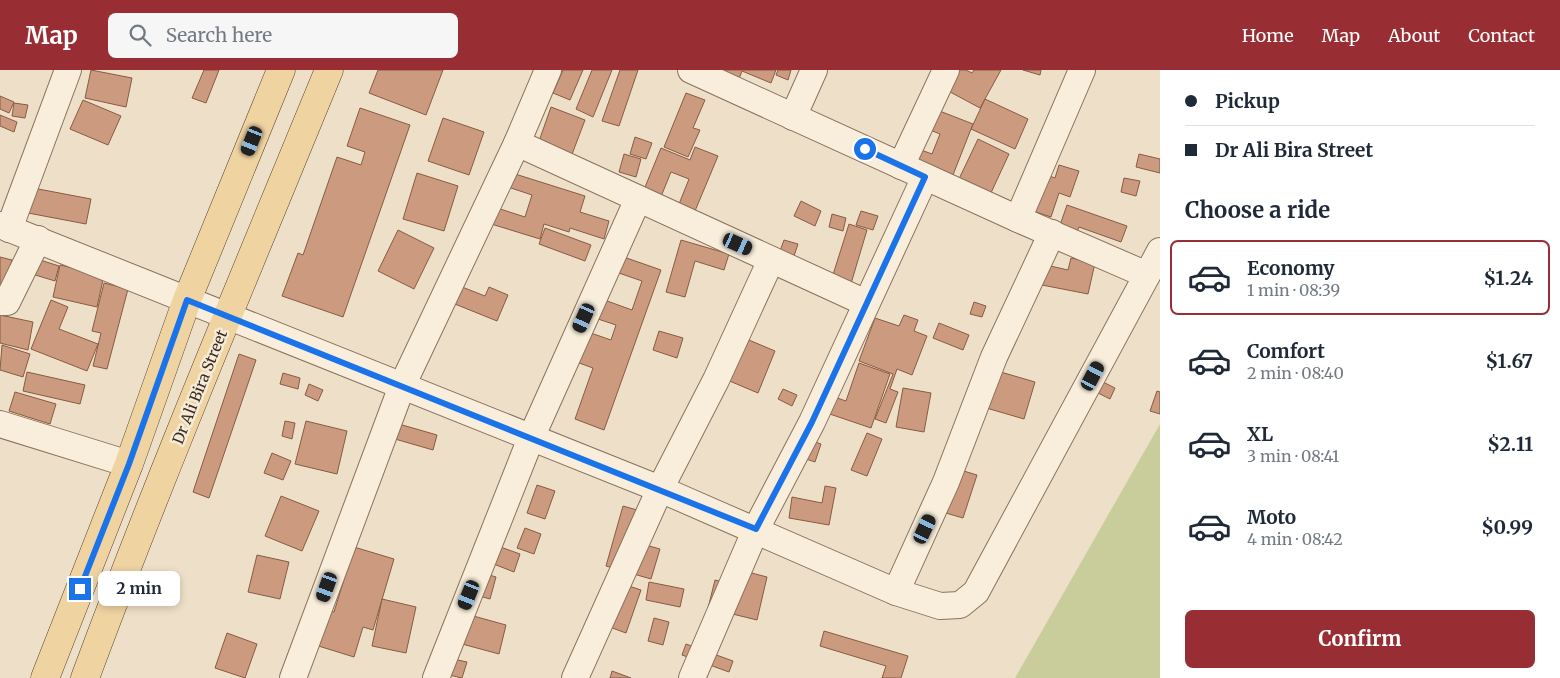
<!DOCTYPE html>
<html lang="en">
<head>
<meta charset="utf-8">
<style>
	body { margin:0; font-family:Merriweather,serif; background:#f6f6f7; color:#1f2937; height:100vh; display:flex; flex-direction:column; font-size:19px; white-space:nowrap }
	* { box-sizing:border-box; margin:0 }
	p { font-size:16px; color:#747a83 }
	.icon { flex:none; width:28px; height:28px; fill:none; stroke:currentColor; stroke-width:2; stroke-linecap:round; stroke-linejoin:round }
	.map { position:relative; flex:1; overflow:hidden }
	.side { display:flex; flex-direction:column; background:#fff; width:400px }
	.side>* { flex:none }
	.top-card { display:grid; align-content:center; height:110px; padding:0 25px; background:#fff }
	.end { position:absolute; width:22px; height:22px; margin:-11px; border:6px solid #1a73e8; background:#fff; box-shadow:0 0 0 2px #fff }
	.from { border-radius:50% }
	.bubble { position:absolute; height:35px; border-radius:8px; background:#fff; box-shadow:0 2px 8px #0003; font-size:16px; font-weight:700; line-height:35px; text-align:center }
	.car { position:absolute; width:15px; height:30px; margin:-15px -8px; border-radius:6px; box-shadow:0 0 4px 1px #0007; background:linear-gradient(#222 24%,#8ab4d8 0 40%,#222 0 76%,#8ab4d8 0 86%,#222 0) }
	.top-card b { display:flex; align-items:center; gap:18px; height:48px; font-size:19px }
	.top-card b+b { border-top:1px solid #e0e1e3 }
	.top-card i { width:12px; height:12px; background:#1f2937 }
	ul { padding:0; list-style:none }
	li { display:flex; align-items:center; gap:15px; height:75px; margin:0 10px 8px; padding:0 15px; border:2px solid transparent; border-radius:8px }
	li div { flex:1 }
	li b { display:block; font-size:19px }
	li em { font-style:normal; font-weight:700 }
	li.current { border-color:#982e34 }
	li>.icon { width:45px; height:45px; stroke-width:1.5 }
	h2 { padding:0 25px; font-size:22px; line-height:60px }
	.cta { display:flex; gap:10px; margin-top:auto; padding:10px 25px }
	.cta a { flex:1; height:58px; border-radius:8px; background:#982e34; color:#fff; font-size:20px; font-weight:700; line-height:58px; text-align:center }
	header { display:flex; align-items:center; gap:30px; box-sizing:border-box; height:70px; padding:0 25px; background:#982e34; color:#fff }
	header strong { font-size:24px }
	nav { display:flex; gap:28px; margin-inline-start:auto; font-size:18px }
	.search { width:350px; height:45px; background:#f6f6f7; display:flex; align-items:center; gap:12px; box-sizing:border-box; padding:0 18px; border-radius:8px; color:#747a83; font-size:19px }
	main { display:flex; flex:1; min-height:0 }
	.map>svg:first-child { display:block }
</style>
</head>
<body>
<header>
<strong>Map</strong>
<div class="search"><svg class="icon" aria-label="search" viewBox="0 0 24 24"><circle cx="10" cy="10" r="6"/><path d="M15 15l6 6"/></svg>Search here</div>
<nav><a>Home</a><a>Map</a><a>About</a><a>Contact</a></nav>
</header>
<main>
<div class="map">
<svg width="1160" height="608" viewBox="0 0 1160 608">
	<rect width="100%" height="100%" fill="#eee0c8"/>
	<path fill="#c9cc9b" d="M1160,354v254h-145z"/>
	<g fill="#cb9a7f" stroke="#885b43">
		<path d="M91,0l41,8 -6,29 -41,-9z"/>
		<path d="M204,0h15l-13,33 -14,-5z"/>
		<path d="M378,0h65l-17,45 -57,-22z"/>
		<path d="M563,0h20l-13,30 -17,-7z"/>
		<path d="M592,0h20l-19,47 -17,-8z"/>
		<path d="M620,0h18l-19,56 -17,-5z"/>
		<path d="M704,0h72l-5,13 -29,-12 -5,13z"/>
		<path d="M778,0h13l-3,10 -12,-5z"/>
		<path d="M948,0h18l6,3 2,-3h27l-21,38 -41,-22z"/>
		<path d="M1023,0h18l-1,5z"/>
		<path d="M686,23l19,7 -12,28 7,2 -12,27 -24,-10z"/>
		<path d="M0,26l14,6 -5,11 -9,-4z"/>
		<path d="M985,29l43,20 -13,30 -44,-20z"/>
		<path d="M83,30l38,16 -13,29 -38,-16z"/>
		<path d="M14,33l14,2 -3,13 -13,-2z"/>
		<path d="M551,37l34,13 -14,37 -33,-13z"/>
		<path d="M360,38l50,17 -67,192 -61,-21 16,-43 5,2 34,-98 24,8 4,-13 -18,-6z"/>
		<path d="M932,38l41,16 -22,56 -44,-16 6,-17 19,7 8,-20 -15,-6z"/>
		<path d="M0,45l17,7 -3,10 -14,-6z"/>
		<path d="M443,48l41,14 -15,43 -41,-14z"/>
		<path d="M635,67l17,6 -6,16 -16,-5z"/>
		<path d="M978,69l31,15 -19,41 -32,-14z"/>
		<path d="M695,77l23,9 -23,55 -16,-7 10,-25 -18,-7 -11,27 -17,-7 18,-44 29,12z"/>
		<path d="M624,84l17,5 -5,18 -17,-5z"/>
		<path d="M1139,84l21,5v14l-24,-6z"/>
		<path d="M1059,95l20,6 -9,26 -11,-4 -8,24 -30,-10 12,-37 22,8z"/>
		<path d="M417,103l41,13 -14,45 -41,-12z"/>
		<path d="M512,103l73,23 -5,16 29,9 -5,18 -34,-11 -1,4 -25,-8 -4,15 -52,-16 6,-16 31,10 7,-22 -24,-8z"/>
		<path d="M1124,108l16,3 -4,15 -15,-4z"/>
		<path d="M33,118l58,11 -5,25 -58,-11z"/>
		<path d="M801,131l20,10 -6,15 -21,-10z"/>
		<path d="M1067,135l60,21 -6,16 -42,-15 -3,7 -17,-6z"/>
		<path d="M861,141l17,5 -5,14 -17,-5z"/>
		<path d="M832,144l14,4 -3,13 -14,-4z"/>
		<path d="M849,154l18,6 -17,57 -19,-6z"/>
		<path d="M545,158l46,17 -6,16 -46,-17z"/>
		<path d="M398,160l36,18 -20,41 -36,-18z"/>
		<path d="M681,170l48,14 -5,16 -29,-9 -10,36 -19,-5z"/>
		<path d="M784,170l14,4 -4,12 -14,-5z"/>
		<path d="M618,185l43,15 -57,160 -29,-11 18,-51 -22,-8 11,-30 29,10 5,-15 -24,-8 7,-19 33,12 10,-29 -29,-10z"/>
		<path d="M0,187l12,3 -8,31 -4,-1z"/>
		<path d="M1071,188l24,5 -7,31 -46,-9 4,-20 22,5z"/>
		<path d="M37,189l22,7 -4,15 -23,-7z"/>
		<path d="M60,195l44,10 -7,32 -44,-10z"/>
		<path d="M104,213l24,6 -21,80 -14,-3 8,-33 -9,-2z"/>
		<path d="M452,213l33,13 4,-9 19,8 -11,26 -52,-21z"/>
		<path d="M51,230l17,7 -9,22 39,15 -11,27 -56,-22z"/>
		<path d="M974,232l12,4 -4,11 -12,-3z"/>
		<path d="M0,245l33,7 -5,28 -28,-7z"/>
		<path d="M904,245l14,5 -4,11 13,5 -15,39 -15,-6 -7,20 8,3 -12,31 -11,-4 18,-45 -34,-13 16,-43 24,8z"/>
		<path d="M939,253l30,12 -6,15 -30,-12z"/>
		<path d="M659,261l24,7 -6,20 -24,-8z"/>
		<path d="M737,265l38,16 -17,42 -38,-16z"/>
		<path d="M2,275l28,9 -7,23 -23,-7z"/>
		<path d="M239,284l17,6 -47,138 -16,-6z"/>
		<path d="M859,293l31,11 -19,54 -56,-19 5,-17 26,9z"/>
		<path d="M987,298l48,14 -11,37 -41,-12z"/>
		<path d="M27,302l58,13 -5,19 -57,-13z"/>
		<path d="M283,303l17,5 -2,11 -18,-5z"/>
		<path d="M1101,311l14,7 -5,11 -14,-7z"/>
		<path d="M309,314l14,6 -5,11 -13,-6z"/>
		<path d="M903,318l28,5 -7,39 -28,-5z"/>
		<path d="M783,319l14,6 -5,11 -14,-7z"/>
		<path d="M1157,321l3,1v22l-10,-3z"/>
		<path d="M15,322l41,12 -6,20 -41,-13z"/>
		<path d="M285,351l10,2 -3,16 -10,-3z"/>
		<path d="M306,351l41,10 -10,43 -42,-10z"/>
		<path d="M392,352l45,13 -4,15 -45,-13z"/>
		<path d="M867,363l15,6 -15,37 -16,-6z"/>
		<path d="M801,367l20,7 -6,18 -21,-7z"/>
		<path d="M272,383l19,8 -8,19 -19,-7z"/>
		<path d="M954,398l23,7 -14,43 -31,-9z"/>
		<path d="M537,415l18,6 -10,28 -18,-6z"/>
		<path d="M825,416l11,2 -7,37 -40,-7 3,-21 30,6z"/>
		<path d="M281,426l38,15 -17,40 -37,-15z"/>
		<path d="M623,436l21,6 -9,30 25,7 -9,30 -45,-13z"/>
		<path d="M525,458l16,6 -7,20 -17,-6z"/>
		<path d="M492,474l28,10 -6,18 -28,-11z"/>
		<path d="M354,477l40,12 -21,71 -10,-3 -9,30 -42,-13 11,-35 11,3z"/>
		<path d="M257,485l32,7 -9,37 -32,-7z"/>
		<path d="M736,499l31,8 -10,43 -49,-12 7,-28 17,4z"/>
		<path d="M476,501l20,6 -6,22 -21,-6z"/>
		<path d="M649,512l35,7 -4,18 -34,-7z"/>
		<path d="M620,513l21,7 -15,43 -22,-8z"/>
		<path d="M382,529l34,8 -10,46 -34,-7z"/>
		<path d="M459,542l47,13 -7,29 -48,-13z"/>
		<path d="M654,548l15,4 -6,23 -15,-4z"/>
		<path d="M824,561l84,25 -7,22h-19l4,-12 -66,-20z"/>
		<path d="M227,563l30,11 -12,34 -30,-10z"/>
		<path d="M686,574l47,17 -4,11 -47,-17z"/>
		<path d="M444,587l23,5 -5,16 -22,-5z"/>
		<path d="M612,601l19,7h-21z"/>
	</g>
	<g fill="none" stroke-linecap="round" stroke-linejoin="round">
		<defs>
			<g id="minor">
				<path d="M691,0l327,149 129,56"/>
				<path d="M793,47l21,-47"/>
				<path d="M517,73l349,160"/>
				<path d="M901,96l45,-96"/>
				<path d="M1018,149l64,-149"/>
				<path d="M0,155l660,264 236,103 44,14 20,-1 16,-13 184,-341"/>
				<path d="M9,159l59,-159"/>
				<path d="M0,232h7l31,-63"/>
				<path d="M0,354l129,40"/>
				<path d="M896,522l50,-110 48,-125 58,-124"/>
				<path d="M293,608l109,-292 115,-243 31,-73"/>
				<path d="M436,608l95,-240 107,-239"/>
				<path d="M575,608l85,-189 56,-109 55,-120"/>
				<path d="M692,608l64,-149 56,-107 113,-245"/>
			</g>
			<g id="major">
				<path d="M45,608l84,-214 58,-164 94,-230"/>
				<path d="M85,608c76,-205 161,-406 244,-608"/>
			</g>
		</defs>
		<use href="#minor" stroke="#8a725d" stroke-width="28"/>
		<use href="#major" stroke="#584131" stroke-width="29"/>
		<use href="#minor" stroke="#f8eedb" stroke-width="26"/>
		<use href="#major" stroke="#efd3a1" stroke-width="28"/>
	</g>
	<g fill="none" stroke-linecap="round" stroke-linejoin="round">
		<path stroke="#1a73e8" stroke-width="6" d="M80,519l49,-125 58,-164 569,229 56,-107 113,-245 -60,-28"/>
	</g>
	<g text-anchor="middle" stroke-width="5" stroke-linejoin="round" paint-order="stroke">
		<g font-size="15" fill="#3a2c20" stroke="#f5ebd7">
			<text transform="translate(200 317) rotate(-68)" y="5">Dr Ali Bira Street</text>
		</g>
	</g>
</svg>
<i class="end from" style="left:865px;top:79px"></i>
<i class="end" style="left:80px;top:519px"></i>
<div class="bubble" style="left:98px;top:501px;width:82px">2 min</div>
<i class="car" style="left:252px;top:71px;rotate:202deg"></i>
<i class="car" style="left:738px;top:174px;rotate:114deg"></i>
<i class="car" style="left:584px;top:248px;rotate:204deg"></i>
<i class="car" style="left:1093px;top:306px;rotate:28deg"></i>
<i class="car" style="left:925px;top:459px;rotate:25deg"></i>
<i class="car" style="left:327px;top:517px;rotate:200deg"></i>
<i class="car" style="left:469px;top:525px;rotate:202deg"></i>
</div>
<section class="side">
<div class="top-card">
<b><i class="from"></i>Pickup</b>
<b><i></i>Dr Ali Bira Street</b>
</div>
<h2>Choose a ride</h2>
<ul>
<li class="current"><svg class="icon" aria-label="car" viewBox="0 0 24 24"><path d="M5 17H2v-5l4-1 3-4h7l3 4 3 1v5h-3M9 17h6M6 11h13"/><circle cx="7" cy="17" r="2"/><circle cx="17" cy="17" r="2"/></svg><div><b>Economy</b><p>1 min · 08:39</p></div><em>$1.24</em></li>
<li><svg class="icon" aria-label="car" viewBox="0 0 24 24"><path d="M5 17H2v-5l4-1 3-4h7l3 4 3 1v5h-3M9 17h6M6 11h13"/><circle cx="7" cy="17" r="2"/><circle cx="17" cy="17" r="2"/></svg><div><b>Comfort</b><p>2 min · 08:40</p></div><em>$1.67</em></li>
<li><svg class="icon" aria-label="car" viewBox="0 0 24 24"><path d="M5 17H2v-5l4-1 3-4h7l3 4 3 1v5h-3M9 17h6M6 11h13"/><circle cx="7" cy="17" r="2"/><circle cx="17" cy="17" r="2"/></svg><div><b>XL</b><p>3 min · 08:41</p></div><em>$2.11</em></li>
<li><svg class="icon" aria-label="car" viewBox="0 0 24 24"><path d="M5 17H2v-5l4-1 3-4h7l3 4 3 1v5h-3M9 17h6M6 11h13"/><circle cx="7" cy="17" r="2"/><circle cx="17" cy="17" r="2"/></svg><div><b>Moto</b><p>4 min · 08:42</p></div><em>$0.99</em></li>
</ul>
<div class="cta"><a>Confirm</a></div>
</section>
</main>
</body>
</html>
